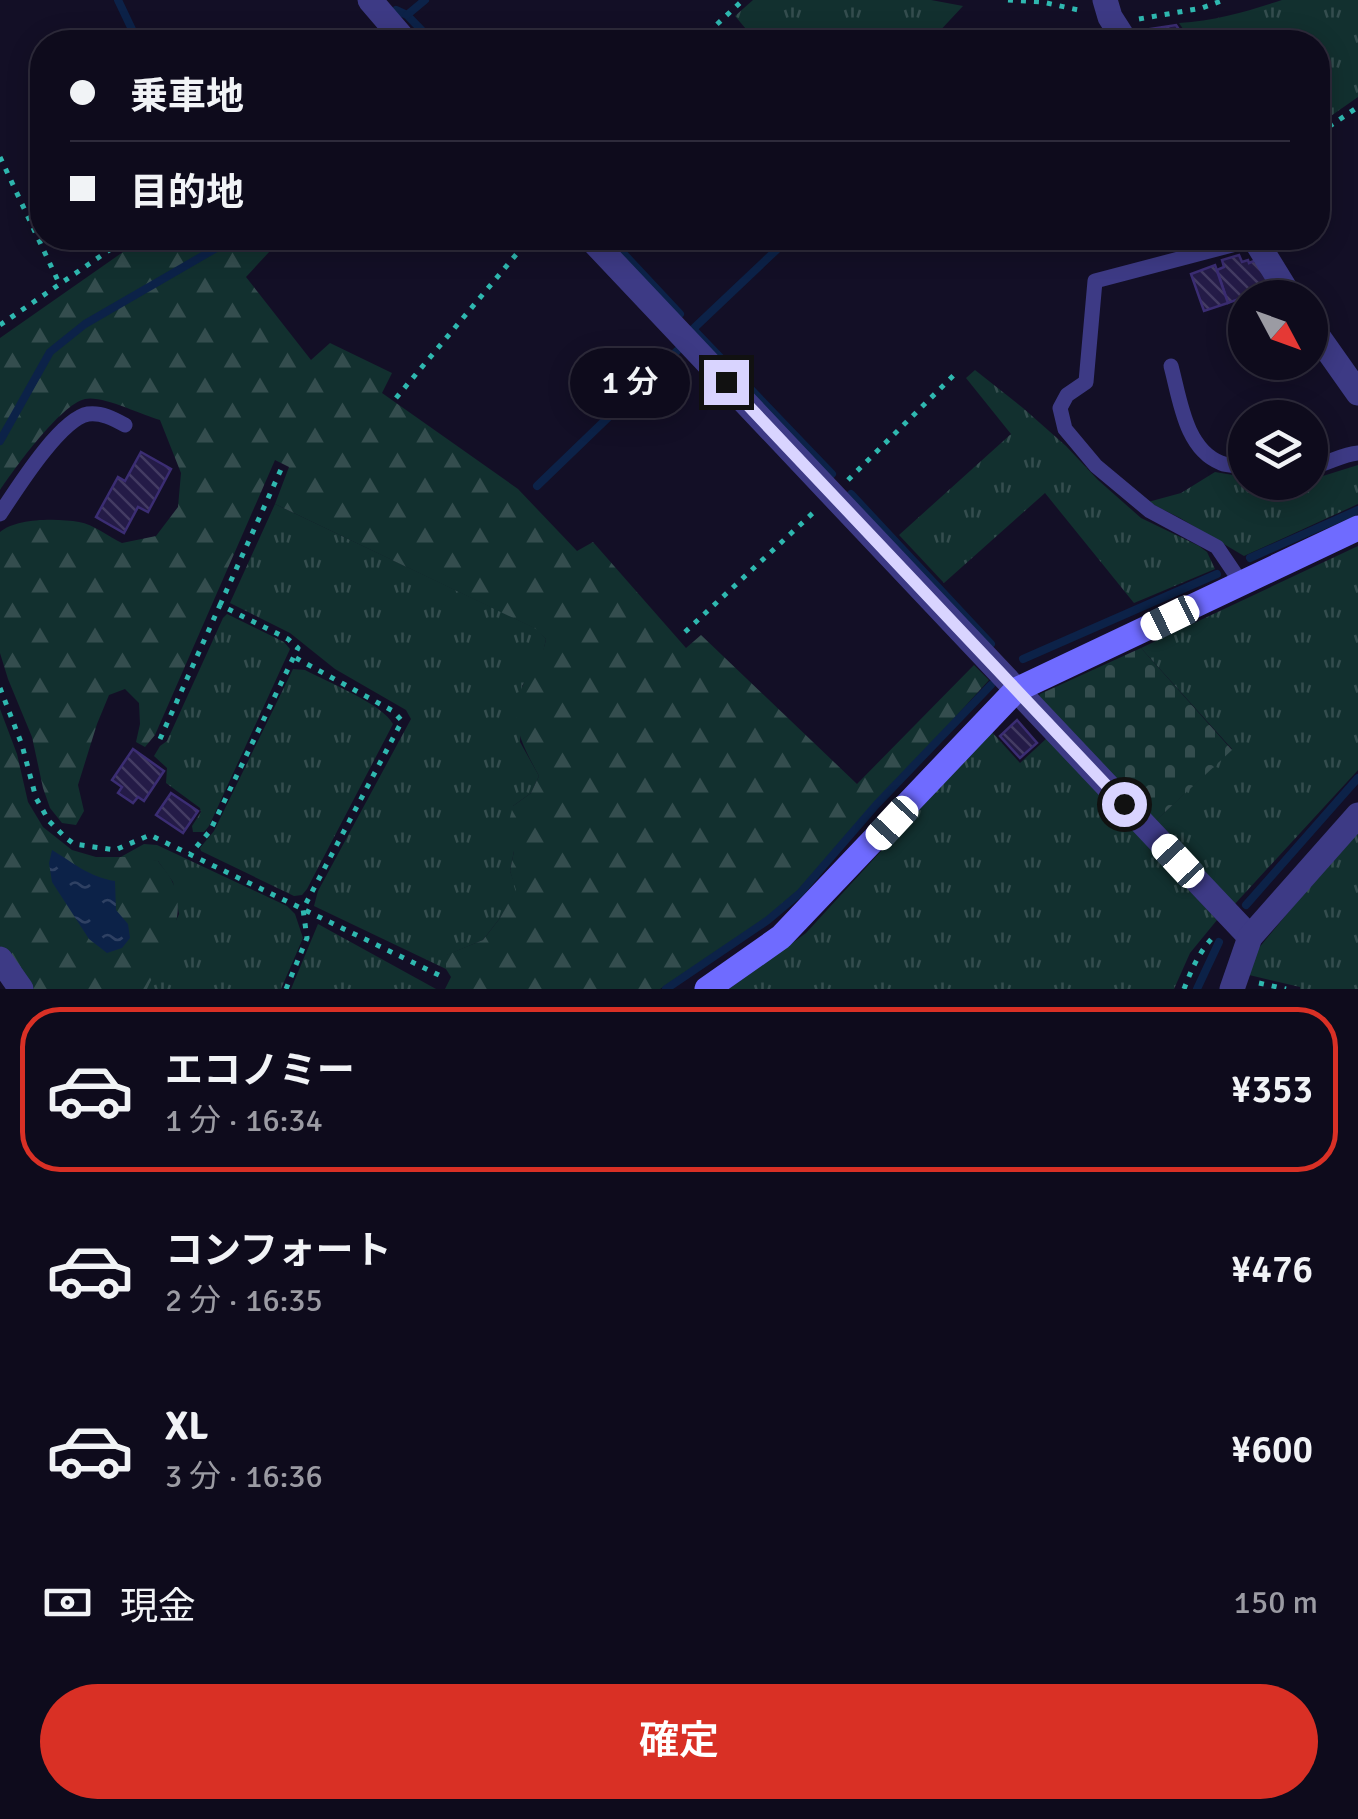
<!DOCTYPE html>
<html lang="ja">
<head>
<meta charset="utf-8">
<style>
	body { margin:0; font-family:Signika,"Noto Sans JP",sans-serif; background:#171425; color:#f1f3f6; height:100vh; display:flex; flex-direction:column; font-size:38px; white-space:nowrap }
	* { box-sizing:border-box; margin:0 }
	p { font-size:32px; color:#9b9ba3 }
	.icon { flex:none; width:55px; height:55px; fill:none; stroke:currentColor; stroke-width:2; stroke-linecap:round; stroke-linejoin:round }
	.map { position:relative; height:989px; overflow:hidden }
	.side { display:flex; flex-direction:column; background:#0e0b1c; flex:1 }
	.side>* { flex:none }
	.hud { position:absolute; left:30px; top:30px; width:1300px; height:220px; border-radius:40px; box-shadow:0 5px 25px #0003,0 0 0 2px #2e2b3b; display:grid; align-content:center; height:220px; padding:0 40px; background:#0e0b1c }
	.needle { width:65px; rotate:131deg }
	.fabs { position:absolute; left:1228px; top:280px; display:grid; gap:20px }
	.fabs a { display:grid; place-items:center; width:100px; height:100px; border-radius:50%; background:#0e0b1c; box-shadow:0 5px 25px #0003,0 0 0 2px #2e2b3b; font-size:50px }
	.end { position:absolute; width:45px; height:45px; margin:-22px; border:12px solid #d9d4ff; background:#111; box-shadow:0 0 0 5px #111 }
	.from { border-radius:50% }
	.bubble { position:absolute; height:70px; border-radius:35px; background:#0e0b1c; box-shadow:0 5px 25px #0003,0 0 0 2px #2e2b3b; font-size:32px; font-weight:600; line-height:70px; text-align:center }
	.car { position:absolute; width:30px; height:60px; margin:-30px -15px; border-radius:12px; box-shadow:0 0 8px 2px #0007; background:linear-gradient(#fff 24%,#345 0 40%,#fff 0 76%,#345 0 86%,#fff 0) }
	.hud b { display:flex; align-items:center; gap:35px; height:95px; font-size:38px }
	.hud b+b { border-top:2px solid #2e2b3b }
	.hud i { width:25px; height:25px; background:#f1f3f6 }
	ul { padding:18px 0 0; list-style:none }
	li { display:flex; align-items:center; gap:30px; height:165px; margin:0 20px 15px; padding:0 20px; border:5px solid transparent; border-radius:40px }
	li div { flex:1 }
	li b { display:block; font-size:38px }
	li em { font-style:normal; font-weight:600 }
	li.on { border-color:#d93025 }
	li>.icon { width:90px; height:90px; stroke-width:1.5 }
	.pay { display:flex; align-items:center; gap:25px; height:110px; padding:0 40px; font-size:38px }
	.pay p { margin-inline-start:auto }
	.action { display:flex; gap:20px; margin-top:auto; padding:20px 40px }
	.action a { flex:1; height:115px; border-radius:60px; background:#d93025; color:#fff; font-size:40px; font-weight:600; line-height:115px; text-align:center }
	.map>svg:first-child { display:block }
</style>
</head>
<body>
<div class="map">
<svg width="1358" height="989" viewBox="0 0 1358 989">
	<defs>
		<pattern id="grass-tufts" width="24" height="20" patternUnits="userSpaceOnUse" patternTransform="scale(2.5)"><rect width="24" height="20" fill="#12302f"/><path d="M3 7l-1-3M5 7V3M7 7l1-3M15 17l-1-3M17 17v-4M19 17l1-3" fill="none" stroke="#344d4e"/></pattern>
		<pattern id="forest-firs" width="22" height="20" patternUnits="userSpaceOnUse" patternTransform="scale(2.5)"><rect width="22" height="20" fill="#12302f"/><path d="M5 1l3.5 6h-7zM16 11l3.5 6h-7z" fill="#344d4e"/></pattern>
		<pattern id="cemetery-stones" width="16" height="16" patternUnits="userSpaceOnUse" patternTransform="scale(2.5)"><rect width="16" height="16" fill="#12302f"/><path d="M2 7V4a2 2 0 0 1 4 0v3zM10 15v-3a2 2 0 0 1 4 0v3z" fill="#344d4e"/></pattern>
		<pattern id="water-ripples" width="26" height="14" patternUnits="userSpaceOnUse" patternTransform="scale(2.5)"><rect width="26" height="14" fill="#0c2248"/><path d="M2 4q2-2 4 0t4 0M15 11q2-2 4 0t4 0" fill="none" stroke="#2f4163"/></pattern>
		<pattern id="building-back-hatch" width="6" height="6" patternUnits="userSpaceOnUse" patternTransform="scale(2.5)"><rect width="6" height="6" fill="#241b47"/><path d="M-1 5l2 2M0 0l6 6M5-1l2 2" fill="none" stroke="#433b63"/></pattern>
	</defs>
	<rect width="100%" height="100%" fill="#130f26"/>
	<g fill="url(#grass-tufts)">
		<path d="M753,0h178l32,6 -27,29 1,7h-180l-22,-26z"/>
		<path d="M1282,0h76v97l-40,28v-83h-126l-13,-19c37,-2 69,-12 103,-23z"/>
		<path d="M975,370l48,38 43,38 32,34 43,38 58,28 8,6 8,17 -81,34 -89,-110 -101,90 -45,-48 112,-101 -45,-56z"/>
		<path d="M1358,465v39l-114,52 -64,-38 -32,-16 33,-9 34,-21 30,5v5h65v-2z"/>
		<path d="M275,504l262,125 9,10 -4,18 -20,29 -2,56 19,34 -8,17 -18,13 1,45 -4,20 7,19 -17,28 -17,22 -36,15 -1,14 -132,-63 4,-15 93,-172 -5,-9 -71,-41 -45,-36 -60,-30z"/>
		<path d="M1358,546v224l-125,136 -82,-81 81,-76 -91,-101z"/>
		<path d="M227,614l57,28 6,7 -81,177 -5,6h-11l-1,-6 9,-14 -1,-4 -34,-25 1,-15 -13,-12 6,-10 7,-5 56,-123z"/>
		<path d="M293,669l12,1c21,11 79,35 88,54l-86,165 -5,6 -8,1 -93,-45 -1,-3 14,-17z"/>
		<path d="M991,731l29,32 27,-25 170,182 -27,33 -16,36h-445l77,-56z"/>
		<path d="M1358,828v161h-58v-2l-55,-13 8,-19z"/>
		<path d="M144,844l13,1 130,61 8,8 8,24 -22,51h-136l34,-75 -6,-32 -15,-21 -41,-2z"/>
		<path d="M318,924l118,65h-145z"/>
	</g>
	<g fill="url(#forest-firs)">
		<path d="M143,238h139l-36,39 65,83 19,-17 62,30 -10,20 136,96 59,62 16,-9 93,106 15,-13 156,149 117,-119 15,15 -191,210 -31,28 -107,71h-215l6,-12 -5,-8v-14l37,-15 17,-22 16,-28 -6,-19 4,-20 -9,-15 8,-30 18,-13 8,-17c-15,-28 -32,-57 -17,-89 9,-20 19,-23 24,-48l-10,-10 -261,-125 14,-37 -14,-7 -120,275 -10,12 -9,-5 4,-18 -1,-21 -14,-14 -16,6 -12,29 -19,61 6,26 -8,14 -14,-2 -12,-15 -7,-20 -11,-51 -24,-58 -8,-26v-121c16,-14 57,-14 79,-10 14,2 30,15 43,21l34,-7 22,-29 3,-34 -21,-53c-18,-5 -58,-25 -75,-21 -25,6 -70,69 -85,91v-152z"/>
		<path d="M0,709l17,45 11,48 15,25 29,23 24,7h41l21,4c4,6 11,13 14,20 18,37 -10,75 -25,108h-116l-31,-43z"/>
	</g>
	<path fill="url(#cemetery-stones)" d="M1141,648l91,102 -81,75 -113,-124 2,-7z"/>
	<path fill="url(#water-ripples)" d="M52,850c22,13 37,27 63,31l1,29 12,14 2,14 -8,10 -15,5 -18,-14 -37,-57 -3,-19z"/>
	<g fill="none" stroke-linecap="round" stroke-linejoin="round">
		<g stroke="#0c2248" stroke-width="8">
			<path d="M118,0l20,42"/>
			<path d="M396,10l11,5 26,27"/>
			<path d="M407,15l18,-15"/>
			<path d="M609,238l71,76"/>
			<path d="M789,238l-96,91 139,145"/>
			<path d="M0,441l50,-89 35,-28 140,-81 -2,-5"/>
			<path d="M537,486l140,-135"/>
			<path d="M851,494l140,150"/>
			<path d="M1250,558l108,-48"/>
			<path d="M1023,659l194,-85"/>
			<path d="M1246,905l112,-127"/>
			<path d="M666,989l102,-69 32,-27 76,-88 115,-120"/>
			<path d="M1197,989l22,-47"/>
		</g>
	</g>
	<g fill="url(#building-back-hatch)" stroke="#3b2d73" stroke-width="2.5">
		<path d="M1176,25l6,9 -14,8h-16l-8,-12z"/>
		<path d="M1239,255l3,7 6,-2 1,3 7,-3 22,38h-30l-1,-2 -19,7 -11,-33 7,-3 -2,-7z"/>
		<path d="M1215,265l13,38 -24,8 -13,-37z"/>
		<path d="M141,452l30,17 -23,43 -10,-5 -14,26 -28,-16 22,-40 7,4z"/>
		<path d="M1017,720l20,23 -17,15 -20,-22z"/>
		<path d="M133,749l31,22 -20,30 -6,-4 -5,6 -15,-10 4,-6 -10,-7z"/>
		<path d="M171,793l27,18 -15,22 -27,-18z"/>
	</g>
	<g fill="none" stroke-linecap="round" stroke-linejoin="round">
		<g stroke="#2fb8b0" stroke-width="5" stroke-dasharray="5 8" stroke-linecap="butt">
			<path d="M1008,0l34,2 41,9"/>
			<path d="M1139,19l63,-11 22,-8"/>
			<path d="M698,42l45,-42"/>
			<path d="M1318,134l40,-27"/>
			<path d="M0,157l59,126"/>
			<path d="M0,325l127,-87"/>
			<path d="M396,398l134,-160"/>
			<path d="M848,480l110,-109"/>
			<path d="M220,605l63,-140"/>
			<path d="M685,632l130,-121"/>
			<path d="M0,688l22,57 14,53 13,23 17,17 8,6 41,6 35,-15 295,143"/>
			<path d="M160,739l60,-134 68,34 10,9 -88,183 -20,23"/>
			<path d="M1259,983l27,6"/>
			<path d="M286,989l21,-51 -4,-29 99,-188 -9,-10 -99,-54"/>
			<path d="M1184,989c8,-21 16,-39 32,-55"/>
		</g>
		<g stroke="#3d3a85" stroke-width="15">
			<path d="M1171,366c9,33 14,83 50,97 7,3 17,2 24,3"/>
			<path d="M1310,467c17,-2 31,-13 48,-14"/>
			<path d="M0,514c16,-24 60,-95 88,-100 13,-2 26,5 37,11"/>
			<path d="M1242,584l-25,-37 -67,-36 -54,-45 -31,-37 -5,-21 7,-13 19,-13 9,-101 160,-42"/>
		</g>
		<g stroke="#3d3a85" stroke-width="25">
			<path d="M370,0l36,42"/>
			<path d="M1105,0l5,17 16,25"/>
			<path d="M590,238l660,699"/>
			<path d="M1254,238l37,60"/>
			<path d="M1310,325l48,68"/>
			<path d="M0,959l21,30"/>
			<path d="M1232,989l18,-52 108,-122"/>
		</g>
		<path stroke="#6f6bff" stroke-width="25" d="M707,989l74,-52 235,-247 342,-162"/>
	</g>
	<g fill="none" stroke-linecap="round" stroke-linejoin="round">
		<path stroke="#d9d4ff" stroke-width="12" d="M726,382l398,422"/>
	</g>
</svg>
<div class="fabs">
<a><svg class="needle" viewBox="-14 -14 28 28"><path d="M0-13l5 13h-10z" fill="#e53935"/><path d="M0 13l5-13h-10z" fill="#9b9ba3"/></svg></a>
<a><svg class="icon" aria-label="layers" viewBox="0 0 24 24"><path d="M12 4l9 5-9 5-9-5zM3 14l9 5 9-5"/></svg></a>
</div>
<i class="end from" style="left:1124px;top:804px"></i>
<i class="end" style="left:726px;top:382px"></i>
<div class="bubble" style="left:570px;top:348px;width:120px">1 分</div>
<i class="car" style="left:1170px;top:618px;rotate:244deg"></i>
<i class="car" style="left:892px;top:823px;rotate:223deg"></i>
<i class="car" style="left:1178px;top:861px;rotate:317deg"></i>
<div class="hud">
<b><i class="from"></i>乗車地</b>
<b><i></i>目的地</b>
</div>
</div>
<section class="side">
<ul>
<li class="on"><svg class="icon" aria-label="car" viewBox="0 0 24 24"><path d="M5 17H2v-5l4-1 3-4h7l3 4 3 1v5h-3M9 17h6M6 11h13"/><circle cx="7" cy="17" r="2"/><circle cx="17" cy="17" r="2"/></svg><div><b>エコノミー</b><p>1 分 · 16:34</p></div><em>¥353</em></li>
<li><svg class="icon" aria-label="car" viewBox="0 0 24 24"><path d="M5 17H2v-5l4-1 3-4h7l3 4 3 1v5h-3M9 17h6M6 11h13"/><circle cx="7" cy="17" r="2"/><circle cx="17" cy="17" r="2"/></svg><div><b>コンフォート</b><p>2 分 · 16:35</p></div><em>¥476</em></li>
<li><svg class="icon" aria-label="car" viewBox="0 0 24 24"><path d="M5 17H2v-5l4-1 3-4h7l3 4 3 1v5h-3M9 17h6M6 11h13"/><circle cx="7" cy="17" r="2"/><circle cx="17" cy="17" r="2"/></svg><div><b>XL</b><p>3 分 · 16:36</p></div><em>¥600</em></li>
</ul>
<div class="pay"><svg class="icon" aria-label="cash" viewBox="0 0 24 24"><path d="M3 7h18v10H3z"/><circle cx="12" cy="12" r="2"/></svg>現金<p>150 m</p></div>
<div class="action"><a>確定</a></div>
</section>
</body>
</html>
